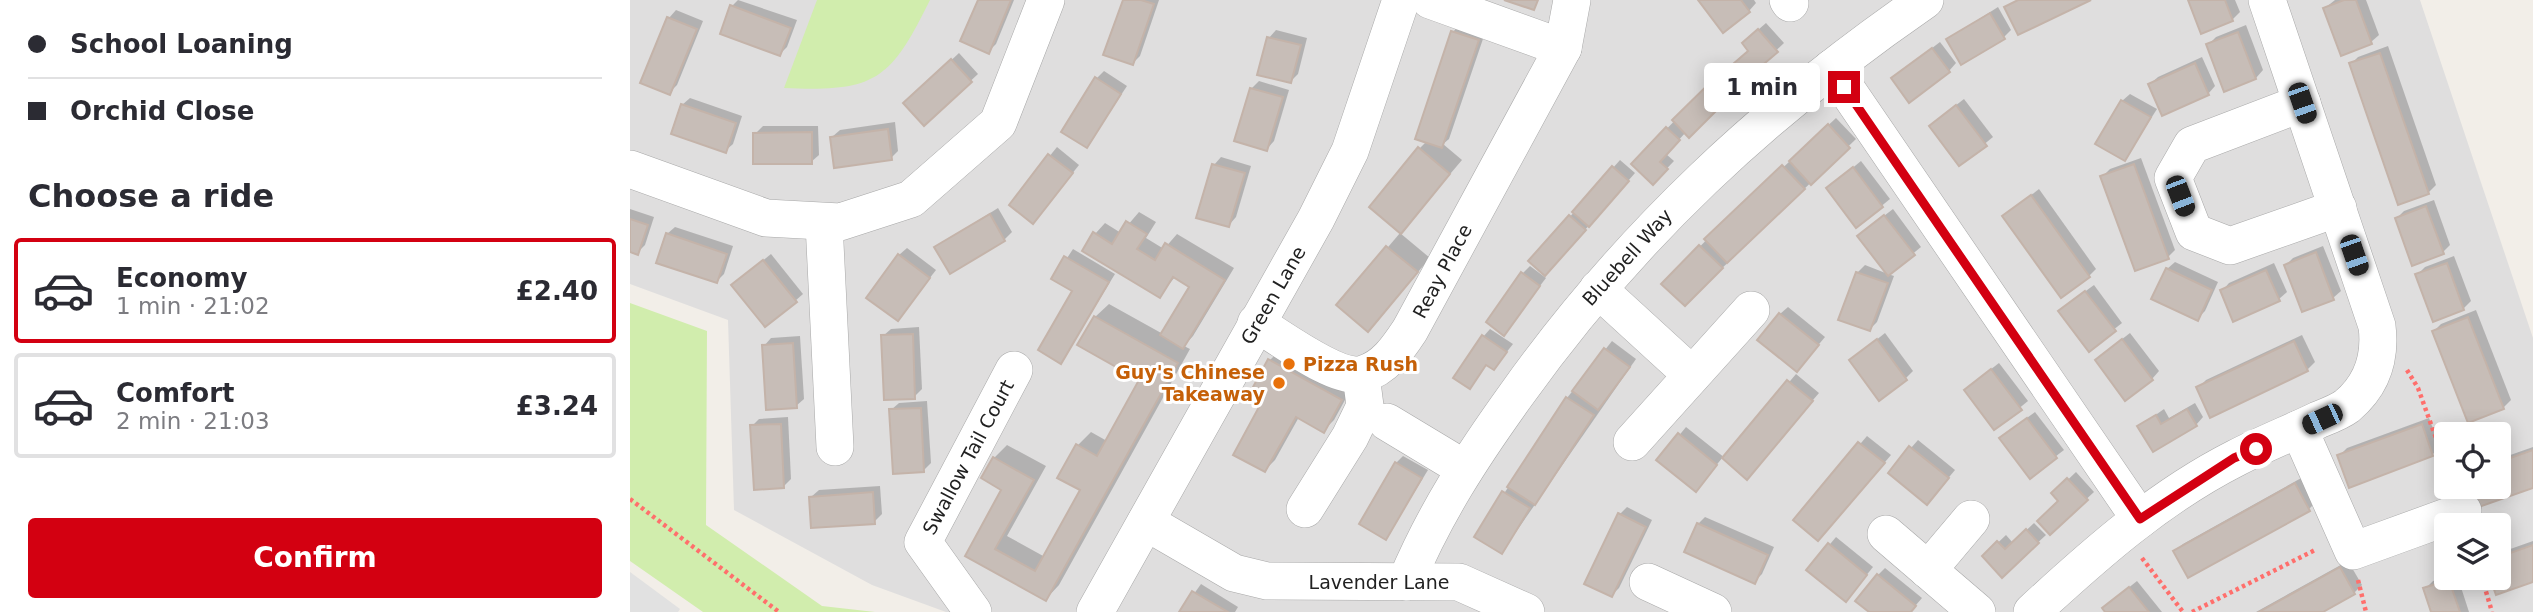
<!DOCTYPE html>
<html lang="en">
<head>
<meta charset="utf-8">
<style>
	body { margin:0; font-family:"DejaVu Sans",sans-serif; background:#f2f2f3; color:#2b2b33; height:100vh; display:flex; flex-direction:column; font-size:26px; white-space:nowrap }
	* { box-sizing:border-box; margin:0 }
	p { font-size:23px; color:#7c7c81 }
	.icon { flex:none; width:38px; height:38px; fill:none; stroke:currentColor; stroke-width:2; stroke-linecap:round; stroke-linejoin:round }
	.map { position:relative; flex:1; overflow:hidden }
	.panel { display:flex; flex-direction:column; background:#fff; width:630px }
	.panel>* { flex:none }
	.banner { display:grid; align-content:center; height:154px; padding:0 28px; background:#fff }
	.buttons { position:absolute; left:1804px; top:422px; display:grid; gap:14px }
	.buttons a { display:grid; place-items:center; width:77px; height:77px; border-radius:7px; background:#fff; box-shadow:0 4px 18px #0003; font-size:35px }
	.end { position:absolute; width:32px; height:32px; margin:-16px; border:9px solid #d30011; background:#fff; box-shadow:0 0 0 4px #fff }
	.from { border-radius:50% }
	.bubble { position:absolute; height:49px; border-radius:7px; background:#fff; box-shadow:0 4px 18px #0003; font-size:23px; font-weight:700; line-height:49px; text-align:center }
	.car { position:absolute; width:21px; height:42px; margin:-21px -10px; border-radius:9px; box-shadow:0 0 5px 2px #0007; background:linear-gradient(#222 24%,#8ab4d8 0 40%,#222 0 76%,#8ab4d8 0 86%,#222 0) }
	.banner b { display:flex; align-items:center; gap:24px; height:66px; font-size:26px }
	.banner b+b { border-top:2px solid #e1e1e2 }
	.banner i { width:18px; height:18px; background:#2b2b33 }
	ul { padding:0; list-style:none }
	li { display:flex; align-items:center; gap:21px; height:105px; margin:0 14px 10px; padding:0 14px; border:4px solid #e1e1e2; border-radius:7px }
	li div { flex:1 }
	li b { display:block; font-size:26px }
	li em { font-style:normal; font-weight:700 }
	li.current { border-color:#d30011 }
	li>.icon { width:63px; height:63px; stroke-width:1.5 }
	h2 { padding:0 28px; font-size:32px; line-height:84px }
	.cta { display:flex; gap:14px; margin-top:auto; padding:14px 28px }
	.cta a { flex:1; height:80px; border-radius:7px; background:#d30011; color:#fff; font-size:28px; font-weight:700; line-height:80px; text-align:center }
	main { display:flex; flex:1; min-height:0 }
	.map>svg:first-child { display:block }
</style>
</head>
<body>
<main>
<section class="panel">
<div class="banner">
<b><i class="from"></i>School Loaning</b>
<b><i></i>Orchid Close</b>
</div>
<h2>Choose a ride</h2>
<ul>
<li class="current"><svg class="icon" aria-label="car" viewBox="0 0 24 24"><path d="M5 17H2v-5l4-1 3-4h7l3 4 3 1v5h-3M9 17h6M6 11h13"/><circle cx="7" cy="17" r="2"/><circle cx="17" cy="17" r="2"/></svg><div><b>Economy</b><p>1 min · 21:02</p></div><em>£2.40</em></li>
<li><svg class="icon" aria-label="car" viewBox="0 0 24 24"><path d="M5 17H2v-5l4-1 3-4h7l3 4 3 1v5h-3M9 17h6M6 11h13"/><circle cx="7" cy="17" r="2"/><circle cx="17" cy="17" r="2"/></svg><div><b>Comfort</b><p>2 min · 21:03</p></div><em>£3.24</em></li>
</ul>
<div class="cta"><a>Confirm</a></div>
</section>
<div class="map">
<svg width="1903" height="612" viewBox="0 0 1903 612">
	<rect width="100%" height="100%" fill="#f2eee8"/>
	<path fill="#dfdede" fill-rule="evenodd" d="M0,0h1790l113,338v274h-1587l-74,-27 -138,-75 -6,-190 -98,-36zM1816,434h53v52h-53zM1816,525h53v53h-53z"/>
	<g fill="#d1edad">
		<path d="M187,0h113c-40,81 -55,92 -146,88z"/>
		<path d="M0,303l77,28 -1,194 116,81 53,6h-172l-73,-51z"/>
	</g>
	<path fill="#e1e1e1" d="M0,572l50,37 -2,3h-48z"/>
	<g fill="#0003">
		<path d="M108,0l59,20 -10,27 -7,7 -48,-48z"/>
		<path d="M350,0h34l-18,44 -7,7z"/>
		<path d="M494,0h35l-19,56 -7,7z"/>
		<path d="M1070,0h54l2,3 -7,8z"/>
		<path d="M1560,0h45l5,12 -8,8z"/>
		<path d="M1736,0l13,35 -8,7 -46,-34 10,-8z"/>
		<path d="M1368,7l13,23 -7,7 -56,2z"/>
		<path d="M46,10l27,11 -26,64 -8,8 -26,-11 26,-64z"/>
		<path d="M1136,23l18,20 -95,92 -3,-3 -20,22 8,7 -21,22 -20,-19 49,-51 68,-62 1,-15z"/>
		<path d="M830,24l25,9 -36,106 -6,5 19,16 -61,72 18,-83 8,-8 26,-109z"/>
		<path d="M1616,25l17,45 -7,8 -31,11 -17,-44 8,-8z"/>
		<path d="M646,30l31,8 -9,36 -7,7 -22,-43z"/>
		<path d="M1310,42l16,21 -7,8 -56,7z"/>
		<path d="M1758,46l48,139 -8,8 -77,-129 7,-7z"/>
		<path d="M329,53l19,21 -54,50 -11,-28z"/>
		<path d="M1572,57l13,29 -7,8 -58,-10 8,-7z"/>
		<path d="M474,71l23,15 -40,60 10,-68z"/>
		<path d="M629,81l30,9 -15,51 -7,8 -16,-60z"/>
		<path d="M1500,94l27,15 -32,50 -3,-58z"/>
		<path d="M60,98l52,18 -9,28 -8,7 -43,-46z"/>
		<path d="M1334,99l29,38 -33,27 -22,-45z"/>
		<path d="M1206,118l20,21 -171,165 -21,-20 50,-52z"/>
		<path d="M265,122l3,29 -7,7 -59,-21 8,-7z"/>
		<path d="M133,126h55l1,29 -8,7 -56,-28z"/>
		<path d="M427,147l22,18 -39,49 -29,-10z"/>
		<path d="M591,157l30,9 -15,51 -7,8 -15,-60z"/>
		<path d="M1511,158l34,92 -7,7 -66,-80 8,-8z"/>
		<path d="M990,160l15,13 -43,49 -39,44 -22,-5z"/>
		<path d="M1231,161l29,38 -33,27 -29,-38z"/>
		<path d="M1409,189l57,80 -7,7 -85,-60z"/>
		<path d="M1804,200l16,45 -7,7 -46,-34 7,-7z"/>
		<path d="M368,208l14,24 -8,8 -68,7z"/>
		<path d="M0,209l24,8 -9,28 -8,8 -7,-3z"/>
		<path d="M1263,209l28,38 -33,27 6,2 -17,46 -7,7 -13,-56 8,-8 23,9 -21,-45z"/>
		<path d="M509,212l17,10 -10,16 18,11 13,-15 57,34 -41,68 -9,10 6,3 -131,236 -13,14 -79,-44 37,-66 -10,-31 13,-13 39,21 -39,70 38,21 37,-67 -4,-45 13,-13 16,9 34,-62 -46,-62 14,-13 54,30 29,-48 -17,-9 -16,19 -64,-62 10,-11 16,10z"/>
		<path d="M45,227l58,19 -9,28 -7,7 -50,-47z"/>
		<path d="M770,233l30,25 -62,72 -29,-25z"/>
		<path d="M1693,246l18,45 -8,7 -47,-33 7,-7z"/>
		<path d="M277,248l29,22 -38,49 1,-64z"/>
		<path d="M443,249l42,25 -54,88 14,-72 -21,-12z"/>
		<path d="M141,254l32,40 -8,7 -54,-23z"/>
		<path d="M1824,256l17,45 -8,8 -46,-34 8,-8z"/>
		<path d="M1545,262l43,20 -13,29 -8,8 -30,-50z"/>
		<path d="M1644,263l13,29 -8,7 -57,-8 7,-8z"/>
		<path d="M900,266l16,12 -42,55 19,-60z"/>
		<path d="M1464,285l28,38 -33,26 -21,-45z"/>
		<path d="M1158,307l37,30 -21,25 -24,-48z"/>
		<path d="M1846,310l35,90 -8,8 -69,-77 7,-7z"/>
		<path d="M289,327l3,62 -8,8 -31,-61 8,-7z"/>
		<path d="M860,329l23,15 -19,24 -7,-5 -18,24 14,-50z"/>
		<path d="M1255,333l28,38 -8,8 -54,-19z"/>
		<path d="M1500,333l29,38 -7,8 -48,-26z"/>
		<path d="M1672,335l13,27 -8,8 -109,18 8,-8z"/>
		<path d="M170,336l4,63 -8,7 -32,-60 7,-8z"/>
		<path d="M982,341l24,18 -134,193 -26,-16 91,-138z"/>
		<path d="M650,350l71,39 -17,31 -11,11 -24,-14 -24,43 -10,10 -4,-63 8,-46z"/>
		<path d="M1369,363l29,38 -33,27 -22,-45z"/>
		<path d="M1166,374l23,19 -72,84 -24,-20 -27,33 -37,-30 27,-33 39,31z"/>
		<path d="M297,401l4,62 -8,8 -32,-61 8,-7z"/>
		<path d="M1565,403l8,14 -7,8 -56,1 24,-17 5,9z"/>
		<path d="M1405,412l29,38 -34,26 -21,-45z"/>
		<path d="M158,417l3,62 -7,7 -32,-60 7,-7z"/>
		<path d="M1799,418l11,29 -8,8 -93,1 8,-8z"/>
		<path d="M1237,436l24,19 -65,77 -30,-13z"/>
		<path d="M1288,440l37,30 -21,25 -44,-23z"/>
		<path d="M1903,447v39h-34v-27z"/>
		<path d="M773,456l25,14 -42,68 10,-75z"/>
		<path d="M1446,472l18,20 -44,41 10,-33 -6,-7z"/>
		<path d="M1673,477l13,25 -7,7 -134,42 8,-7z"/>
		<path d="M250,486l2,28 -8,8 -63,-25 8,-7z"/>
		<path d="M997,507l25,13 -33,68 -7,7 7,-80z"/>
		<path d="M1075,517l69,30 -12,27 -8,8 -56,-58z"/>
		<path d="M1404,523l12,12 -44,41 -18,-20 22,-21 7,8z"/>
		<path d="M1206,537l37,30 -20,25 -44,-23z"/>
		<path d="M1903,541v39l-36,13 -5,-15h7v-25z"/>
		<path d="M1718,561l14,24 -8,8 -34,19h-64z"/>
		<path d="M1255,568l37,30 -12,14h-39l7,-37z"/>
		<path d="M1816,577l12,1 11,34h-37l-7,-23 8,-8z"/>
		<path d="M1507,581l25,31h-54l4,-11z"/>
		<path d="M571,584l37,23 -3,5h-54z"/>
	</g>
	<g fill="#c7bdb7" stroke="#c4b3a9" stroke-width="2">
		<path d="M348,0h33l-22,54 -29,-13z"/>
		<path d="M493,0h18l13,4 -21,61 -30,-10z"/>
		<path d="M874,0h34l-4,10z"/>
		<path d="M1068,0h43l9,12 -27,21z"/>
		<path d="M1388,0h73l-73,35 -14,-28z"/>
		<path d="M1558,0h37l8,21 -32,13z"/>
		<path d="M1714,0h12l16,44 -31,12 -18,-48z"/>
		<path d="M100,5l61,23 -11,28 -60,-22z"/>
		<path d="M1360,13l15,26 -44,26 -15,-26z"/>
		<path d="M37,17l30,12 -27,66 -30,-12z"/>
		<path d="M1128,29l20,23 -39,33 -13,-15 22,-19 -6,-8z"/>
		<path d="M821,31l28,9 -37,108 -27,-9z"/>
		<path d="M1608,32l18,47 -32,13 -18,-48z"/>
		<path d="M637,37l34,8 -10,38 -34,-8z"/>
		<path d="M1302,48l18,24 -41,31 -18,-25z"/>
		<path d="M1750,53l49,141 -31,11 -49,-142z"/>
		<path d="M321,59l21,23 -48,44 -21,-23z"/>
		<path d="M1565,63l14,32 -47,21 -14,-32z"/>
		<path d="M1089,74l17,17 -47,47 -17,-18z"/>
		<path d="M465,77l26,17 -34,54 -26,-16z"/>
		<path d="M620,88l33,9 -16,54 -33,-10z"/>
		<path d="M1491,100l30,17 -26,44 -30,-17z"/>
		<path d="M51,104l55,19 -10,30 -55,-19z"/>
		<path d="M1326,105l31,41 -28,20 -30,-40z"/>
		<path d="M1198,124l22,24 -39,37 -22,-24z"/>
		<path d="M1036,127l14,13 -20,22 8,7 -15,16 -22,-21z"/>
		<path d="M258,129l4,31 -58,8 -4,-31z"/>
		<path d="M182,132v32h-59v-31z"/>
		<path d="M788,147l32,27 -49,60 -32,-27z"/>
		<path d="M418,154l25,19 -40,51 -24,-19z"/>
		<path d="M582,164l33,9 -16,54 -33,-9z"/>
		<path d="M1504,164l35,95 -34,12 -35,-95z"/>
		<path d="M1152,165l23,24 -78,74 -23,-24z"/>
		<path d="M982,166l17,15 -40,46 -17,-15z"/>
		<path d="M1223,167l30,40 -27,21 -30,-40z"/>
		<path d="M1401,195l59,82 -29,21 -59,-82z"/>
		<path d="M1796,206l18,48 -32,12 -17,-48z"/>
		<path d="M360,214l15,27 -55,33 -16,-27z"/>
		<path d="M939,215l17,15 -41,46 -17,-15z"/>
		<path d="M1254,215l31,40 -27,21 -31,-40z"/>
		<path d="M0,219l18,6 -10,30 -8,-3z"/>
		<path d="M496,221l21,13 -10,15 18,11 10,-17 60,37 -42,69 -23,-14 29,-48 -16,-10 -13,21 -78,-47 11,-19 19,12z"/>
		<path d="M36,233l61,21 -10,29 -61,-20z"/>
		<path d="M1069,245l24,23 -38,38 -24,-22z"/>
		<path d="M756,246l32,26 -50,60 -32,-27z"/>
		<path d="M1686,252l18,48 -32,12 -18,-47z"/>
		<path d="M268,254l32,24 -32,43 -32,-23z"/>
		<path d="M434,256l45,26 -48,82 -23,-14 34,-59 -21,-12z"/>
		<path d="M133,260l34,42 -32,25 -34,-42z"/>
		<path d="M1817,263l17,47 -31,12 -18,-48z"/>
		<path d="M1536,268l46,22 -14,31 -47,-22z"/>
		<path d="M1636,270l14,31 -47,21 -13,-32z"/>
		<path d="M891,272l19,14 -36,50 -18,-14z"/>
		<path d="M1226,272l32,11 -18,48 -32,-11z"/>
		<path d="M1455,291l31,40 -27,21 -31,-41z"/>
		<path d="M1149,313l40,32 -22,27 -40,-32z"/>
		<path d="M464,316l84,47 -132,238 -81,-45 36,-66 -20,-12 12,-21 41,23 -39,69 40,22 45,-81 -23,-12 19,-34 21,12 42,-76 -62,-35z"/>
		<path d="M1838,317l36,92 -36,14 -36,-92z"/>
		<path d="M283,334l2,65 -31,1 -3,-65z"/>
		<path d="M852,335l25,17 -13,18 -8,-5 -16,24 -17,-11z"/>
		<path d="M1247,339l30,41 -28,21 -30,-41z"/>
		<path d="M1492,339l31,41 -28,21 -30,-41z"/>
		<path d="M1664,341l14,30 -98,47 -14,-31z"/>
		<path d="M163,343l4,65 -31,2 -4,-65z"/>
		<path d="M974,348l26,19 -32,43 -26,-19z"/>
		<path d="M638,359l74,41 -18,33 -28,-16 -31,55 -32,-17 26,-48 -13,-7z"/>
		<path d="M1361,369l31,41 -28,20 -30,-40z"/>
		<path d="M1157,380l26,21 -66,79 -25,-22z"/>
		<path d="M936,397l28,18 -59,90 -28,-18z"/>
		<path d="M291,408l3,64 -31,2 -4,-65z"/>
		<path d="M1557,409l10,17 -44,26 -16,-26 19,-11 5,9z"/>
		<path d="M1397,418l30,40 -27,21 -31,-41z"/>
		<path d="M151,424l3,64 -30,2 -4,-65z"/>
		<path d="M1792,424l11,32 -84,32 -12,-33z"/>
		<path d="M1048,433l39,32 -21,27 -40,-32z"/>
		<path d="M1228,442l27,21 -67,78 -25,-21z"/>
		<path d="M1279,446l40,32 -22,27 -39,-32z"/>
		<path d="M1903,450v38l-60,21 -8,-23h34v-24z"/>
		<path d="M765,462l27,16 -36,62 -27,-16z"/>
		<path d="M1437,478l21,22 -38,35 -13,-14 21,-20 -7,-8z"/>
		<path d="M1665,483l15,28 -122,67 -15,-27z"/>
		<path d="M872,491l28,17 -28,46 -28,-17z"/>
		<path d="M243,492l2,32 -64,4 -2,-31z"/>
		<path d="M988,513l28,14 -34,70 -28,-13z"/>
		<path d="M1067,523l71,32 -13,29 -71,-32z"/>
		<path d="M1396,529l13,14 -37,35 -20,-22 15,-15 8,8z"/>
		<path d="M1198,543l39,32 -21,27 -40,-32z"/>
		<path d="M1903,545v37l-37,13 -6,-17h9v-21z"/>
		<path d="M1710,567l15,27 -32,18h-64z"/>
		<path d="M1247,574l39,32 -5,6h-42l-14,-11z"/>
		<path d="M1819,580l11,32h-29l-8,-24z"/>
		<path d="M1499,587l20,25h-44l-3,-4z"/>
		<path d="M562,591l36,21h-49z"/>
	</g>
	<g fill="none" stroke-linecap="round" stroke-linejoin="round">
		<defs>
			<g id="minor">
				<path d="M800,0l133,48"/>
				<path d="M1158,0l2,3"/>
				<path d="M1202,68l308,451"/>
				<path d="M1672,103l-110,42 -19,33 21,54 36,14 108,-38"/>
				<path d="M0,169l136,49 74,4 71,-23 87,-76 48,-123"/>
				<path d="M194,223l11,224"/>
				<path d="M968,289l94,86"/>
				<path d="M626,323c24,14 81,58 107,51 22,-6 35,-26 47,-44l153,-282 9,-48"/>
				<path d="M757,422l78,47"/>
				<path d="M1669,429l54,122 110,-40"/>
				<path d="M1002,442l119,-132"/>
				<path d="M675,509l45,-72 15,-31 -4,-31"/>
				<path d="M516,522l88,51 33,8 192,1 67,30"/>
				<path d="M1256,534l91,78"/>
				<path d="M1298,570l43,-51"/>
				<path d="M776,582c29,-69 66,-126 110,-187 114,-160 248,-284 409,-395"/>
				<path d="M1018,582l65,30"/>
				<path d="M343,612l-50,-70 91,-172"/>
				<path d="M465,612l221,-393 34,-68 51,-151"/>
				<path d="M1402,612c63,-58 127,-115 204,-154 27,-14 55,-25 82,-38 10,-4 21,-8 29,-14 25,-21 34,-48 30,-80l-110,-326"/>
			</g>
		</defs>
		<use href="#minor" stroke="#a8a8a8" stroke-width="38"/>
		<g stroke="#ff6f6c" stroke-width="4.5" stroke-dasharray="3.5 3.5" stroke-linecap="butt">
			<path d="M1777,370l11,18 28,78"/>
			<path d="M0,499l149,113"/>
			<path d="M1512,558l41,54"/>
			<path d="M1852,578l10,34"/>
			<path d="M1728,580l8,32"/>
			<path d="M1562,612l125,-63"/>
		</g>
		<use href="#minor" stroke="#fff" stroke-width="37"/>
	</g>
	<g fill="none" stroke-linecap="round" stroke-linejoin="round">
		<path stroke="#d30011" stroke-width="9" d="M1214,87l296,432 94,-61 22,-9"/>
	</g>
	<g fill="#e8710a" stroke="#fff" stroke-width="2.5">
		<circle cx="659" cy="364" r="7"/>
		<circle cx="649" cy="383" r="7"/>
	</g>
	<g text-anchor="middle" stroke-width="6" stroke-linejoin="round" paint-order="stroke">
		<g font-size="19" fill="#212121" stroke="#fff">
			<text transform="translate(997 257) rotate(-48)" y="7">Bluebell Way</text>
			<text transform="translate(812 271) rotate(-62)" y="7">Reay Place</text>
			<text transform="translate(643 295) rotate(-60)" y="7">Green Lane</text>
			<text transform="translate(338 457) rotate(-62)" y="7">Swallow Tail Court</text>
			<text x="749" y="589">Lavender Lane</text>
		</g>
		<g font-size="19" font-weight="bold" fill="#c56008" stroke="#fff" text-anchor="start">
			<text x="673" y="371">Pizza Rush</text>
			<text x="635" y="379" text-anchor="end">Guy's Chinese<tspan x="635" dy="22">Takeaway</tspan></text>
		</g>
	</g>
</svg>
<div class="buttons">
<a><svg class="icon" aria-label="locate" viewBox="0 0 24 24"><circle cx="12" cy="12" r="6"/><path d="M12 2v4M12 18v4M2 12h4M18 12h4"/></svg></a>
<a><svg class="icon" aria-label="layers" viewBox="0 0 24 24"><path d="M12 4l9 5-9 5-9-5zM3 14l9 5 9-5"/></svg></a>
</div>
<i class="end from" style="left:1626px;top:449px"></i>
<i class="end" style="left:1214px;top:87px"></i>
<div class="bubble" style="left:1074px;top:63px;width:116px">1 min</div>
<i class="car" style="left:1672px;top:103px;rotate:161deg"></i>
<i class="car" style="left:1550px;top:196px;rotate:159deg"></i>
<i class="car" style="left:1724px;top:255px;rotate:161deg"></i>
<i class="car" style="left:1692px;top:419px;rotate:245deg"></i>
</div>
</main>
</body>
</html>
